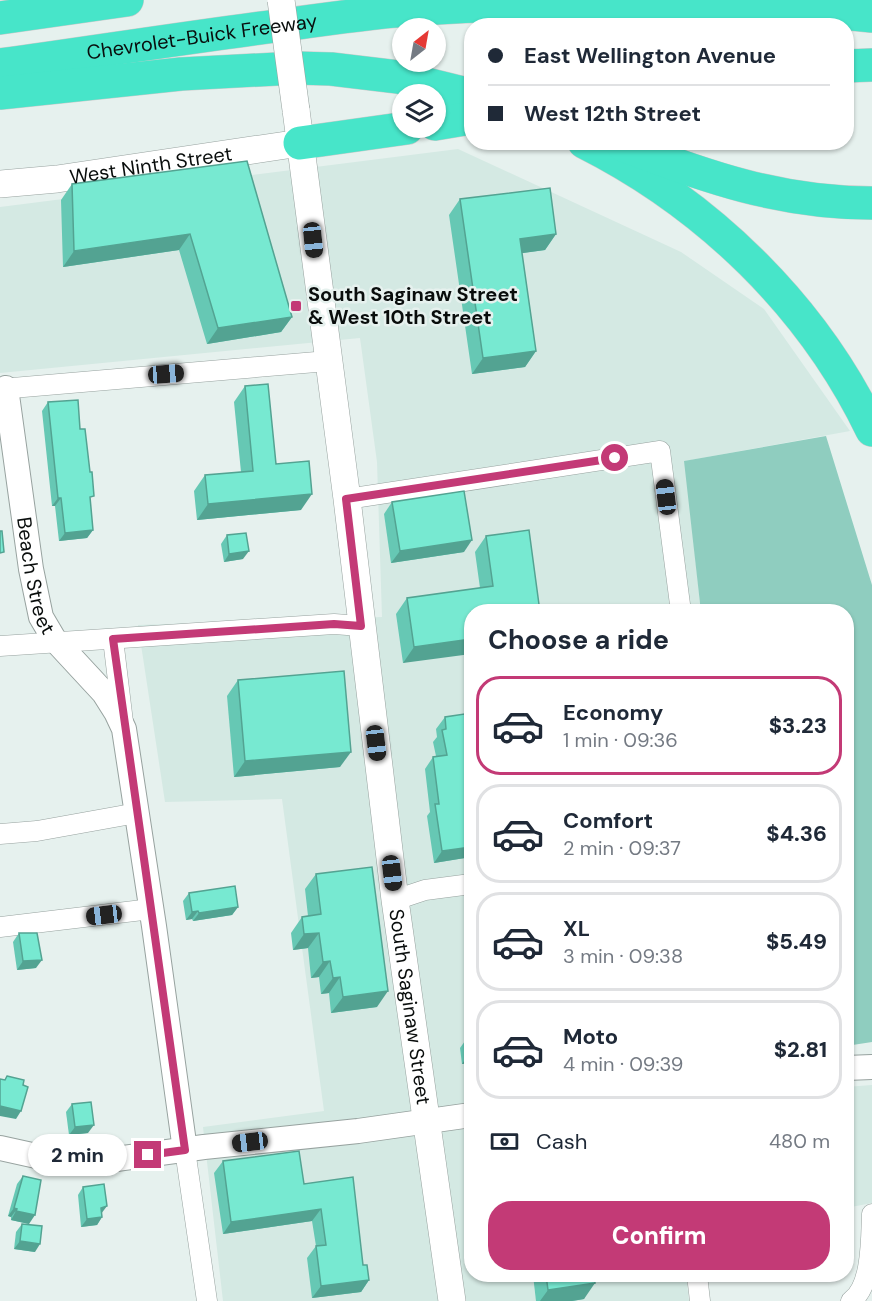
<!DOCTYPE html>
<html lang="en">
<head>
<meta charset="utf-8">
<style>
	body { margin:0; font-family:"DM Sans",sans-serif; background:#f6f6f7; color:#1f2937; height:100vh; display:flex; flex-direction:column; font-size:22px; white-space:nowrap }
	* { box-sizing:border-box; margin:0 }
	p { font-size:20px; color:#747a83 }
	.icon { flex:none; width:33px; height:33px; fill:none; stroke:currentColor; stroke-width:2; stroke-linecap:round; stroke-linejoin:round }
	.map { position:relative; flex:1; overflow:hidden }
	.details { position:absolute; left:464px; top:604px; width:390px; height:678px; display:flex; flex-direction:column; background:#fff; border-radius:24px; box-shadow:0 2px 4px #0004 }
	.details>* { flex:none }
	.top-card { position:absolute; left:464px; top:18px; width:390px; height:132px; border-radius:24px; box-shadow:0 2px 4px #0004; display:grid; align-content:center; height:132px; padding:0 24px; background:#fff }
	.needle { width:39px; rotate:31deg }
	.fabs { position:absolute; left:392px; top:18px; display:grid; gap:12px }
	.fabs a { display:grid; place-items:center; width:54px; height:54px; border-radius:50%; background:#fff; box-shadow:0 2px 4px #0004; font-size:30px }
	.end { position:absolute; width:27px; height:27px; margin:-14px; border:8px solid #c33a76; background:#fff; box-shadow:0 0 0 3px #fff }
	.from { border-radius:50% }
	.bubble { position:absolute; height:42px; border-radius:21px; background:#fff; box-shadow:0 2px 4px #0004; font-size:20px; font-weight:800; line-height:42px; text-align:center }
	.car { position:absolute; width:18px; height:36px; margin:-18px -9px; border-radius:8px; box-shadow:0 0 4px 2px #0007; background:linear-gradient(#222 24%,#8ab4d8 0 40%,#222 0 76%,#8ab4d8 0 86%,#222 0) }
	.top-card b { display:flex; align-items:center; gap:21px; height:57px; font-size:22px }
	.top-card b+b { border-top:2px solid #e0e1e3 }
	.top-card i { width:15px; height:15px; background:#1f2937 }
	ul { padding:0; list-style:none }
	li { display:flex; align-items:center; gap:18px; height:99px; margin:0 12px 9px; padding:0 12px; border:3px solid #e0e1e3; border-radius:24px }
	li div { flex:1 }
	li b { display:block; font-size:22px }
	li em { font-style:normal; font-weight:800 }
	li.current { border-color:#c33a76 }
	li>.icon { width:54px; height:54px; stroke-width:1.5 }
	h2 { padding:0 24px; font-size:27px; line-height:72px }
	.pay { display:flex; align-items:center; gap:15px; height:66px; padding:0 24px; font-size:22px }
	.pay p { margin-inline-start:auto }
	.cta { display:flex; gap:12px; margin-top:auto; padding:12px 24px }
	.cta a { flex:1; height:69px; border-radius:24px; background:#c33a76; color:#fff; font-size:24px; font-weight:800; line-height:69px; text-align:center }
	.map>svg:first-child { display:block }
</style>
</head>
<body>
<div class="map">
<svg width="872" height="1301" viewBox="0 0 872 1301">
	<rect width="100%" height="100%" fill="#e6f1ee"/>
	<g fill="#d4e9e3">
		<path d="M458,149l223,103 83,57 86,122 -165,30 16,151h-230v663h215l3,26h-466l-20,-174 121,-16 -42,-312 -117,3 -27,-177 244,-8 -5,-155 -17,-124 -360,35v-166z"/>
		<path d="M872,1085v118l-26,5v-121z"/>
	</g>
	<path fill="#8fcdbf" d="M826,436l46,149v457l-26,4v-434h-145l-17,-151z"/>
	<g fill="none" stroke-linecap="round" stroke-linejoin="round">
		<defs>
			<g id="minor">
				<path d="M0,389l328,-28"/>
				<path d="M347,499l313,-48 21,161"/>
				<path d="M113,639l10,83"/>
				<path d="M0,646l334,-22 27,2"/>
				<path d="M0,834l37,-3 100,-18"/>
				<path d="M395,900l30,-10 46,-6"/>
				<path d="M0,927l151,-18"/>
				<path d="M185,1150l22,151"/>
				<path d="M697,1275l3,26"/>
				<path d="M851,1301c21,-14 20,-62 21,-87"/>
			</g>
			<g id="tertiary">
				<path id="s1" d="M6,388l25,181 10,48 13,22 50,54 12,19 8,17 30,197 31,224"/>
				<path d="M846,1068l26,-1"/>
				<path d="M0,1148l59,13 28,2 117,-16 154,-16 113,-16"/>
			</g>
			<g id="secondary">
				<path id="s2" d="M296,110l51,389 48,401 57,401"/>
				<path id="s3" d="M0,184l57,-5 243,-36"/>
			</g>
			<g id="motorway">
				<path d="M0,18l127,-18"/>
				<path id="s4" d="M0,65c94,-13 189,-28 283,-40 45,-6 90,-13 136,-16 151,-9 302,-9 453,7"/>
				<path d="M846,66l26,-1"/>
				<path d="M0,93l181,-19 115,-6 35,1 67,8 73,18"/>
				<path d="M435,124l36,-6"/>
				<path d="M584,142c123,62 228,163 288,288"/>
				<path d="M300,143l107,-15"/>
				<path d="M623,145c83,32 158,58 249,58"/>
			</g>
		</defs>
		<use href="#minor" stroke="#97a29f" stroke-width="21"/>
		<use href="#tertiary" stroke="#97a29f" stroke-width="26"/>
		<use href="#secondary" stroke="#97a29f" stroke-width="28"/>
		<use href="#motorway" stroke="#c9caca" stroke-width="34"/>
		<use href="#minor" stroke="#fff" stroke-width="20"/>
		<use href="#tertiary" stroke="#fff" stroke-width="24"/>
		<use href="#secondary" stroke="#fff" stroke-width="27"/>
		<use href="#motorway" stroke="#47e5c9" stroke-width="33"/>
		<defs>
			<path id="secondary-bridge" d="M281,0l15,110"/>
		</defs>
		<use href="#secondary-bridge" stroke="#97a29f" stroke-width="28" stroke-linecap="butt"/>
		<use href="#secondary-bridge" stroke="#fff" stroke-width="27"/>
	</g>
	<g fill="#66c8b4">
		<path d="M247,161l45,156 -11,15 -74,12 -28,-94 -116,17 -2,-67 11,-16z"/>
		<path d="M460,199l96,35 -11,16 -23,3 14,98 -11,16 -53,7 -23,-159z"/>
		<path d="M245,386l31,78 25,46 -104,10 -3,-29 11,-16 36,-3 -7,-70z"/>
		<path d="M48,402l32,27 13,101 -6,8 -28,3 -4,-35h-3l-10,-95z"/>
		<path d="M392,502l72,50 -73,11 -7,-49z"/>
		<path d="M227,535l16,24 -19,3 -3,-18z"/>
		<path d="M486,536l54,76 -137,51 -7,-49 11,-16 73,-10 -5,-36z"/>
		<path d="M238,680l102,87 -106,10 -7,-81z"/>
		<path d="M445,717l26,140 -37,6 -7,-47 3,-4 -5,-43 8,-12 3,-1 -3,-14 4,-5 -1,-8z"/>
		<path d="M316,874l61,133 -46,6 -2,-20 -8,1 -2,-17 -8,1 -3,-30 -15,2 -2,-17 11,-16 6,-1 -3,-27z"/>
		<path d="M189,893l49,14 -6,8 -39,6 -1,-2 -6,1 -3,-19z"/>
		<path d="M19,933l17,35 -19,2 -4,-28z"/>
		<path d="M470,1034h1v29l-9,1 -2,-16z"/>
		<path d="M72,1104l16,29 -19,2 -3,-23z"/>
		<path d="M223,1161l81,23 59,81 6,15 -8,12 -49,6 -5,-40 9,-12 -4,-25 -89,13 -9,-61z"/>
		<path d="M23,1176l6,48 -18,-4v-3l-3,-1 9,-32z"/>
		<path d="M83,1187l19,27v3l-5,8 -16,2 -3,-32z"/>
		<path d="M22,1224l13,28 -21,-3 2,-17z"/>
		<path d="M533,1275h61l-10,24 -12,2h-36z"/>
	</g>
	<g fill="#53a392">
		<path d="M190,234l-11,16 -116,17 11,-16z"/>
		<path d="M556,234l-11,16 -36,5 11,-16z"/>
		<path d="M292,317l-11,15 -74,12 11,-16z"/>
		<path d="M536,351l-11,16 -53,7 11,-16z"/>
		<path d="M312,494l-11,16 -104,10 11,-16z"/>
		<path d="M58,498h3l-6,8h-3z"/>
		<path d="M93,530l-6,8 -28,3 6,-8z"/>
		<path d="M472,540l-8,12 -73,11 9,-12z"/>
		<path d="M249,551l-6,8 -19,3 5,-8z"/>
		<path d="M471,639v15l-68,9 11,-16z"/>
		<path d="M351,752l-11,15 -106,10 11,-16z"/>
		<path d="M471,847v10l-37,6 8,-12z"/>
		<path d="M238,907l-6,8 -39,6 6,-8z"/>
		<path d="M198,911l-6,8 -6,1 6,-8z"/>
		<path d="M319,933l-11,15 -15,2 11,-16z"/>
		<path d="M42,960l-6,8 -19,2 6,-9z"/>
		<path d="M330,961l-11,16 -8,1 12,-16z"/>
		<path d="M340,977l-11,16 -8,1 12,-16z"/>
		<path d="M388,991l-11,16 -46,6 12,-16z"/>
		<path d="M471,1051v12l-9,1z"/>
		<path d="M0,1106l21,5 -5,8 -16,-3z"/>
		<path d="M94,1125l-6,8 -19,2 6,-8z"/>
		<path d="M107,1206l-6,8v-6z"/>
		<path d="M14,1208l3,1 -6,8 -3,-1z"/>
		<path d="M321,1209l-9,12 -89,13 8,-12z"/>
		<path d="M16,1211l19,4 -6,9 -18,-4z"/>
		<path d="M102,1217l-5,8 -16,2 6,-8z"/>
		<path d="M20,1241l20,3 -5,8 -21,-3z"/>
		<path d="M369,1280l-8,12 -49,6 9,-12z"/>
		<path d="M595,1283l-11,16 -12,2h-32l8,-11z"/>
	</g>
	<g fill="#77e9d1" stroke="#53a392" stroke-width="1.5">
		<path d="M247,161l45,156 -74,11 -28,-94 -116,17 -2,-67z"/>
		<path d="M550,188l6,46 -36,5 16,112 -53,7 -23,-159z"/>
		<path d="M268,384l8,80 33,-3 3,33 -104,10 -3,-29 48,-4 -8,-85z"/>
		<path d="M78,400l2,29h5l5,43h2l2,24 -4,1 3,33 -28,3 -4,-35h-3l-10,-96z"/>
		<path d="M464,491l8,49 -72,11 -8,-49z"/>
		<path d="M529,530l11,82h-69v27l-57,8 -7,-49 86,-12 -7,-50z"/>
		<path d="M0,531h2l2,21 -4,1z"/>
		<path d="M246,533l3,18 -20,3 -2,-19z"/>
		<path d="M344,671l7,81 -106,9 -7,-81z"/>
		<path d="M471,713v134l-29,4 -7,-47h4l-6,-47 14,-2 -5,-25 4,-1 -1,-12z"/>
		<path d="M372,867l16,124 -45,6 -3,-20 -7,1 -3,-17 -7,1 -4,-29 -15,1 -2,-17 19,-3 -5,-40z"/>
		<path d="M235,886l3,21 -39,6 -1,-2 -6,1 -3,-19z"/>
		<path d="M19,933h18l5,27 -19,1z"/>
		<path d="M7,1076l17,4 -1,5 5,2 -7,24 -21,-5v-27l5,1z"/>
		<path d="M91,1102l3,23 -19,2 -3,-23z"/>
		<path d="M299,1151l5,33 49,-7 10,88h4l2,15 -48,6 -5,-40 10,-1 -5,-36 -90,13 -8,-61z"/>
		<path d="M23,1176l18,4 -6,35 -19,-4 1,-2 -3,-1z"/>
		<path d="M104,1184l3,22 -6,2 1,9 -15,2 -4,-32z"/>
		<path d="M22,1224l20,2 -2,18 -20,-3z"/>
		<path d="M546,1275h48l1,8 -47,7z"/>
	</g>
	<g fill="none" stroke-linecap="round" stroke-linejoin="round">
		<path stroke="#c33a76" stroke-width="8" d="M148,1155l37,-5 -72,-511 221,-15 27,2 -15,-127 269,-41"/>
	</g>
	<rect fill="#c33a76" stroke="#e6f1ee" stroke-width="2" x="290" y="300" width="12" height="12" rx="3"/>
	<g text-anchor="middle" stroke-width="5" stroke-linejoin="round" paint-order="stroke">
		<g font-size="20" fill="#090d0c" stroke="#e6f1ee">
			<text dy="7" stroke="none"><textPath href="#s4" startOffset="204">Chevrolet-Buick Freeway</textPath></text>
			<text dy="7" stroke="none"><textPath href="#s3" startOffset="152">West Ninth Street</textPath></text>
			<text dy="7" stroke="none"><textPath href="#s1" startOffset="190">Beach Street</textPath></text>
			<text dy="7" stroke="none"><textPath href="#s2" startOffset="904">South Saginaw Street</textPath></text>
		</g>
		<g font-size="20" font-weight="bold" fill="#090d0c" stroke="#e6f1ee" text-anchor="start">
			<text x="308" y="301">South Saginaw Street<tspan x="308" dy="23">&amp; West 10th Street</tspan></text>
		</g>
	</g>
</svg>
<div class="fabs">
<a><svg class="needle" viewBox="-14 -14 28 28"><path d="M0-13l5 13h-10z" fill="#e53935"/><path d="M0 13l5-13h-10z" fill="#747a83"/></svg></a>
<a><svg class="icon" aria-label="layers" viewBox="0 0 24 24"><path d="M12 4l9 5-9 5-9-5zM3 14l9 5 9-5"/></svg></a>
</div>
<i class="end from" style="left:615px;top:458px"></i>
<i class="end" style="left:148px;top:1155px"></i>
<div class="bubble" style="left:28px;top:1134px;width:99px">2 min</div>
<i class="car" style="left:313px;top:240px;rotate:174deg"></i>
<i class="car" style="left:166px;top:374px;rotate:86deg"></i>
<i class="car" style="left:666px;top:497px;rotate:353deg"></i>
<i class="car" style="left:376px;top:743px;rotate:173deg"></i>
<i class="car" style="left:392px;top:873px;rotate:173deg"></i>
<i class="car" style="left:104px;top:915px;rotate:263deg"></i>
<i class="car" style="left:250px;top:1142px;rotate:263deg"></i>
<div class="top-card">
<b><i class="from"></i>East Wellington Avenue</b>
<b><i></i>West 12th Street</b>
</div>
<section class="details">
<h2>Choose a ride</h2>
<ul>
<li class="current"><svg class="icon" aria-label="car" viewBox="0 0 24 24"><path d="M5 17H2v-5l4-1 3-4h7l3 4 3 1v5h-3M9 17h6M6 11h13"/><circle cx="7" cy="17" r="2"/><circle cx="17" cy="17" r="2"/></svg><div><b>Economy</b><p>1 min · 09:36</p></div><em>$3.23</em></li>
<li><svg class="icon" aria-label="car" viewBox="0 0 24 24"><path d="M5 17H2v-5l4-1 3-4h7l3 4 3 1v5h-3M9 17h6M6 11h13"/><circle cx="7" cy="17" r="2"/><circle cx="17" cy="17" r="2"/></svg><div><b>Comfort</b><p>2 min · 09:37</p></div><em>$4.36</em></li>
<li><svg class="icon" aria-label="car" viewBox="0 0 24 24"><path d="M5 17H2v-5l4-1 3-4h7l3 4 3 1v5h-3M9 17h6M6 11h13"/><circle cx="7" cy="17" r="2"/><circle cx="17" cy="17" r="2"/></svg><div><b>XL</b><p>3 min · 09:38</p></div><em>$5.49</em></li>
<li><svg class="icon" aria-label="car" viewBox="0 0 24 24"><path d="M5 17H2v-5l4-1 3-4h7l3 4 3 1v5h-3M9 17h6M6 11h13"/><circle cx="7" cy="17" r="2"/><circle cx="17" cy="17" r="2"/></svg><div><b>Moto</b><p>4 min · 09:39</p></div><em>$2.81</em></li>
</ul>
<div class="pay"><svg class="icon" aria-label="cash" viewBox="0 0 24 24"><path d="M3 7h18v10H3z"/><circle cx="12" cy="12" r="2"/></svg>Cash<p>480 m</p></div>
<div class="cta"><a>Confirm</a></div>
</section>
</div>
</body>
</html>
